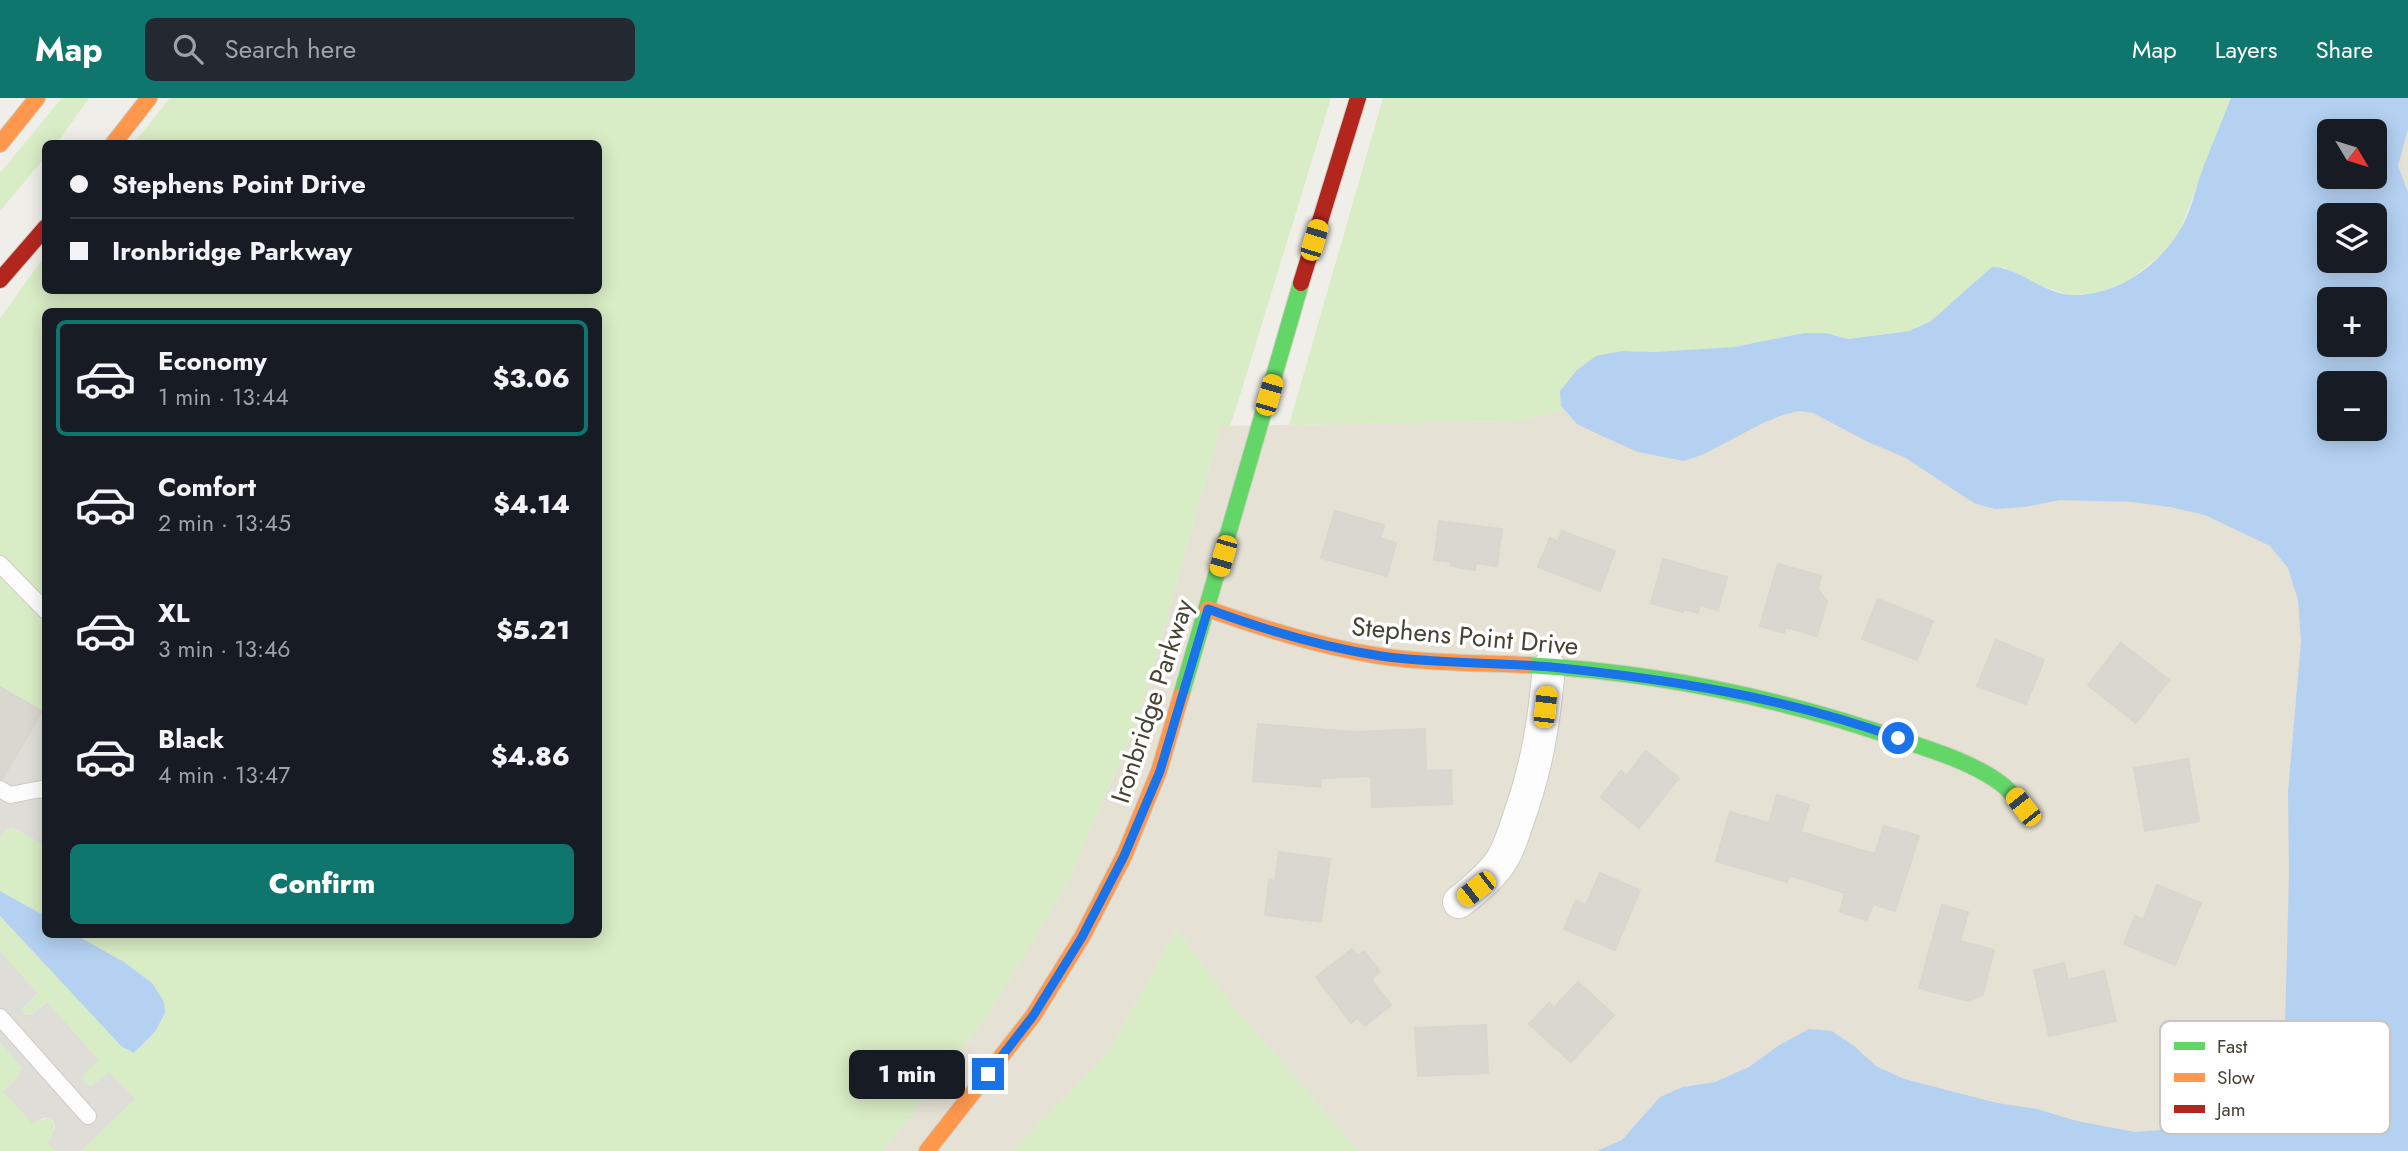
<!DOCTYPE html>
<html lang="en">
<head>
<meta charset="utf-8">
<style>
	body { margin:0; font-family:Jost,sans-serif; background:#242831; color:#f1f3f6; height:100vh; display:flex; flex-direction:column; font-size:26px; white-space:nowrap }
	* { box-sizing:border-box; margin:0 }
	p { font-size:23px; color:#9ea1a6 }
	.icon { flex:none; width:38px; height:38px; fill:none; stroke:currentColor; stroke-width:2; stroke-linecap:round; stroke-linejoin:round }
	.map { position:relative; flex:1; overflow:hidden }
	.sheet { position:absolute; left:42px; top:210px; width:560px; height:630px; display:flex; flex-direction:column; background:#171b24; border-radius:10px; box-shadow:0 4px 18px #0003 }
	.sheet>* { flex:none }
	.hud { position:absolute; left:42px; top:42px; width:560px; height:154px; border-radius:10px; box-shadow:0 4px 18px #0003; display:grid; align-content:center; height:154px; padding:0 28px; background:#171b24 }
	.needle { width:46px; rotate:128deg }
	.controls { position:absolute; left:2317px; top:21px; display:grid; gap:14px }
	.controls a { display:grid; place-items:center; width:70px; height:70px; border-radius:10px; background:#171b24; box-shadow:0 4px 18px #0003; font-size:35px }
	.end { position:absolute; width:32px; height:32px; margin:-16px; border:9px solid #1a73e8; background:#fff; box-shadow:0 0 0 4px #fff }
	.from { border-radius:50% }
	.bubble { position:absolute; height:49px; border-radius:10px; background:#171b24; box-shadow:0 4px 18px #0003; font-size:23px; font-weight:800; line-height:49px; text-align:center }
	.car { position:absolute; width:21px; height:42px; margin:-21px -10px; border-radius:9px; box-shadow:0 0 5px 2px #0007; background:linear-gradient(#f5c518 24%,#345 0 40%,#f5c518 0 76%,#345 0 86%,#f5c518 0) }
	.hud b { display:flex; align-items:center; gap:24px; height:66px; font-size:26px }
	.hud b+b { border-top:2px solid #363941 }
	.hud i { width:18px; height:18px; background:#f1f3f6 }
	ul { padding:12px 0 0; list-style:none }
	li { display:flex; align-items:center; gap:21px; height:116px; margin:0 14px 10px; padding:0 14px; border:4px solid transparent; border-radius:10px }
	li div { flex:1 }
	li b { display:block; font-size:26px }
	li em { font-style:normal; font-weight:800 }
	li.active { border-color:#0f766e }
	li>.icon { width:63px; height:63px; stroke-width:1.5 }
	.cta { display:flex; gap:14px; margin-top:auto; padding:14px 28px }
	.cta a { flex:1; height:80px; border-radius:10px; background:#0f766e; color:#fff; font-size:28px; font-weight:800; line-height:80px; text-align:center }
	header { display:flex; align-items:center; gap:42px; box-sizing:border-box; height:98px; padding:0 35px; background:#0f766e; color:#fff }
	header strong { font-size:33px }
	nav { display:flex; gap:38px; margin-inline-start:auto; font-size:24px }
	.search { width:490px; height:63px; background:#242831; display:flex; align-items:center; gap:18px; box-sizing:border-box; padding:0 24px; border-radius:10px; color:#9ea1a6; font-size:26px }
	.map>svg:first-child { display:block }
</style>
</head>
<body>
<header>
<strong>Map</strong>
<div class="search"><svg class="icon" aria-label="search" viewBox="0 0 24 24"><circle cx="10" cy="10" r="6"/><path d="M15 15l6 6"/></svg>Search here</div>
<nav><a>Map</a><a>Layers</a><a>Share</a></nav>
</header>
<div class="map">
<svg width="2408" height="1053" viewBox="0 0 2408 1053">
	<rect width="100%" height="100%" fill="#f0eee8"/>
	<g fill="#e5e1d5">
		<path d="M2408,10v97l-16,-38z"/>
		<path d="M1799,294l438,119 69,57 -22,515 -58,53 -568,15h-299l-124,-143 -58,-79 -68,122 -96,100h-130l105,-136 78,-129 73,-170 82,-290 295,-5 78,-18z"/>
	</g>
	<g fill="#d8ecc5">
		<path d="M62,0h27l-32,45 -11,1 -1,13 -45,54v-38z"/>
		<path d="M170,0h1161l-93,304 -8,24h-9l-82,290 -73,170 -78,129 -105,136h-802l54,-52 -47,-13 -6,-7 2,-5 14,-13 -52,-59 -15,13 -7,-1 -1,-6 15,-15 -38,-42v-35l122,131 12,6 21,-21 10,-19 -13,-30 -28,-21 -48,-27 522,-1v-622h-552l-1,407 -45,-28v-373l45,-62 1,34h552v-146l-464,-1z"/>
		<path d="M1383,0h848l-52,134 -16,21 -32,26 -33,15 -29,1 -33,-11 -33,-17 -50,35 -22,19 -22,10 -61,8 -22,-6h-22l-70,14 -80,5 -32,-1 -61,55 3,4 -48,11 -227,4z"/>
		<path d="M12,729l33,19v70l-45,-25v-53l6,-8z"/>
		<path d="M1177,831l58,79 124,143h-346l96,-100z"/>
		<path d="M0,944l22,26 -4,10 -14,12 33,31 12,-3c9,8 5,16 -1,25l7,8h-55z"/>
	</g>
	<g fill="#dfddd8">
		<path d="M39,617l7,4 -1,127 -33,-19 -6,3 -6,8v-70l7,3z"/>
		<path d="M0,853l38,42 -15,15 1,6 7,1 16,-13 52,59 -15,13 -1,5 2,4 7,3 17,-14 26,27 -54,52h-26l-7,-8 7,-15 -1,-6 -5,-4h-6l-10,6 -30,-33 15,-13 4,-10 -22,-26z"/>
	</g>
	<g fill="#b4d1f2" fill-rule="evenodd">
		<path d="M2231,0h177v31l-10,37 10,26v959h-811l25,-11 38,-43 23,-10 32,-5 34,-15 29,-21 31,-17 23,2 22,15 22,20 28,13 93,24 40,6 40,12 58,11 37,-3 36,-7 34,-22 22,-23 14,-27 7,-23 4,-154 -1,-81 13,-150 -3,-42 -10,-32 -18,-22 -65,-31 -35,-8 -38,-5 -72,-2 -35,7 -30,2 -21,-6 -70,-46 -36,-15 -55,-29 -14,-2 -16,4 -20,8 -59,31 -20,7 -46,-9 -34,-15 -27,-13 -16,-18 -1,-15 17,-21 19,-14 26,-5 32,1 80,-5 70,-14h22l22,6 61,-8 22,-10 61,-54c26,0 52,27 79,28 43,2 85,-27 107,-62 13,-19 17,-44 25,-65 9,-24 19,-47 28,-70zM2329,33h46v46h-46zM2329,117h46v46h-46zM2329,201h46v46h-46zM2329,285h46v46h-46z"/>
		<path d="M0,793l45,25 1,18 30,1 48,27 28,21 12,19 1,11 -10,19 -21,21 -12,-6 -122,-131z"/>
	</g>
	<g fill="#dad7d0" stroke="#d8d6cd" stroke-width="2">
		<path d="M1335,413l49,14 -4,13 16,5 -9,33 -66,-18z"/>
		<path d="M1439,423l63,8 -5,37 -21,-3 -1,7 -24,-4v-4l-17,-2z"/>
		<path d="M1562,433l53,20 -15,40 -62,-24 12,-29 8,3z"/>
		<path d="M1663,461l64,18 -9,33 -18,-5 -2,8 -14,-4 -1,3 -32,-9z"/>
		<path d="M1778,466l43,12 -3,13 9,12 -10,35 -32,-9 -1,6 -24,-7z"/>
		<path d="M1878,501l55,22 -16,39 -55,-21z"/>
		<path d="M1996,542l48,20 -18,44 -49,-18z"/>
		<path d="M2121,545l48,37 -33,43 -48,-38z"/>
		<path d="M0,589l42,24 -40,68h-2z"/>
		<path d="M1258,626l97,8 70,-3 1,42 25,-1 1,34 -80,3 -1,-31 -50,2v9l-68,-6z"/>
		<path d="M1646,653l33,27 -40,50 -38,-31 20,-26 5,5z"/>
		<path d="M2188,661l11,62 -54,10 -11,-63z"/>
		<path d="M1777,697l32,10 -8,27 74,22 9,-28 35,10 -24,75 -22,-7 -6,16 -27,-8 5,-19 -56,-18 -2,7 -71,-21 14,-49 39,11z"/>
		<path d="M1279,754l51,7 -9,63 -56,-7 4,-35 6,1z"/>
		<path d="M1600,775l40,17 -25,60 -51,-21 12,-29 10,5z"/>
		<path d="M2157,787l44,18 -26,62 -51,-21 11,-28 8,4z"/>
		<path d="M1942,807l26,7 -8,29 34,9 -11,44 -14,7 -50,-13z"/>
		<path d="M1352,851l6,7 6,-5 16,21 -9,7 20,26 -27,21 -6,-9 -7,6 -35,-46z"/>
		<path d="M2064,865l4,17 36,-9 12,50 -67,15 -15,-66z"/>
		<path d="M1578,884l36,33 -43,47 -42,-38 20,-21 5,5z"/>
		<path d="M1486,927l2,48 -70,3 -3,-48z"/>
	</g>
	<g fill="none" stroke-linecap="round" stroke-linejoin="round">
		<defs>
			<g id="lane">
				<path d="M0,466l46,47"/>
				<path d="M0,691l10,6 31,-6 5,2"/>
				<path d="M0,919l88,99"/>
			</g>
			<path id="street" d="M1459,804c14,-11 29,-23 40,-38 9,-12 14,-29 19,-44 19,-52 26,-98 31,-153"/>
			<g id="fast">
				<path d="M1526,567c127,7 256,33 376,75 32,11 66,21 94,40 14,9 23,21 32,35"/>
				<path d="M1181,598l120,-413"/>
			</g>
			<g id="slow">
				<path d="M0,46l37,-46"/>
				<path d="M113,46l36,-46"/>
				<path d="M1208,511c56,20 113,38 172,47 48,7 97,7 146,9"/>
				<path d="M927,1053l106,-135 49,-79 42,-81 35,-85 22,-75"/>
			</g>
			<g id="jam">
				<path d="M0,182l46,-53"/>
				<path d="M1301,185l57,-185"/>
			</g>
		</defs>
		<use href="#lane" stroke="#ceccc5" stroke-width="18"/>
		<use href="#street" stroke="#ceccc5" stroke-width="34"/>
		<use href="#fast" stroke="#d0cdbe" stroke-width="18"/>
		<use href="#slow" stroke="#d0cdbe" stroke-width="18"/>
		<use href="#jam" stroke="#d0cdbe" stroke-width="18"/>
		<use href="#lane" stroke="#fdfcfc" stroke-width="16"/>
		<use href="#street" stroke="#fdfcfc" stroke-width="32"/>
		<use href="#fast" stroke="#63d668" stroke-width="16"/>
		<use href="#slow" stroke="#ff974d" stroke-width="16"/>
		<use href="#jam" stroke="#b3261e" stroke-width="16"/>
	</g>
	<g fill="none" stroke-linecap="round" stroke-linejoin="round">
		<path stroke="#1a73e8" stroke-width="9" d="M988,976l45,-58 49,-79 42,-81 36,-85 48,-162c57,21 113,38 173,47 56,8 114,6 170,11 117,12 237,31 347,71"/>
	</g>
	<g text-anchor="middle" stroke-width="7" stroke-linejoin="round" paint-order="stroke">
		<g font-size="26" fill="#464133" stroke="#fff">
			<text transform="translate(1465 538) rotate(5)" y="9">Stephens Point Drive</text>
			<text transform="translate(1152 603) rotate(-72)" y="9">Ironbridge Parkway</text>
		</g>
	</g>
	<rect x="2160" y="923" width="230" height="113" rx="10" fill="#fff" stroke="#c8c6c2" stroke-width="2"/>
	<rect x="2174" y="944" width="31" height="8" fill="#63d668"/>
	<rect x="2174" y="975" width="31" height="9" fill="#ff974d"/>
	<rect x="2174" y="1007" width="31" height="8" fill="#b3261e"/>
	<g font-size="19" fill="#464133">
		<text x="2217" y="955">Fast</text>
		<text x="2217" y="986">Slow</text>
		<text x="2217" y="1018">Jam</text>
	</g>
</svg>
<div class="controls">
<a><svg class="needle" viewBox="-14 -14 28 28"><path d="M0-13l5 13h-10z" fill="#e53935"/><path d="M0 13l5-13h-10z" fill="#9ea1a6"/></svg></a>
<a><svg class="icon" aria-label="layers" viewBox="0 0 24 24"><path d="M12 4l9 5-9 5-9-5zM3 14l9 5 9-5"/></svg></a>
<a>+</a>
<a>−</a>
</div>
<i class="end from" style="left:1898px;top:640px"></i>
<i class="end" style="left:988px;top:976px"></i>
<div class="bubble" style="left:849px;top:952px;width:116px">1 min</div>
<i class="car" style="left:1314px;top:142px;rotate:17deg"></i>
<i class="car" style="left:1269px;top:297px;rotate:16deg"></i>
<i class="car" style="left:1223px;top:458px;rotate:196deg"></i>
<i class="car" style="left:1545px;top:609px;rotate:6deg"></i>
<i class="car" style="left:2023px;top:709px;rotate:322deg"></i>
<i class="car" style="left:1476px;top:791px;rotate:232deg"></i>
<div class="hud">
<b><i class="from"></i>Stephens Point Drive</b>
<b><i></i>Ironbridge Parkway</b>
</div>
<section class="sheet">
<ul>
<li class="active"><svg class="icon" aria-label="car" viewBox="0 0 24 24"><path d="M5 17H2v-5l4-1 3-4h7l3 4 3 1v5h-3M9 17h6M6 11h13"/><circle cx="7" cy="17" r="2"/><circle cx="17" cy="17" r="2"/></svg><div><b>Economy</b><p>1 min · 13:44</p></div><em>$3.06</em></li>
<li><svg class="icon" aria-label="car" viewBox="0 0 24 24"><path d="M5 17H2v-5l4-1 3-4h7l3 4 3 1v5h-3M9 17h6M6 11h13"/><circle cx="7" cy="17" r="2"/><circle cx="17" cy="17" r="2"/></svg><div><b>Comfort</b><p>2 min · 13:45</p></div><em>$4.14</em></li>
<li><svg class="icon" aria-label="car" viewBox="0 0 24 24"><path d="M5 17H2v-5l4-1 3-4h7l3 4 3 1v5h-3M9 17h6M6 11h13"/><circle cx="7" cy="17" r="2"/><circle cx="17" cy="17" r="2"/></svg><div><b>XL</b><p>3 min · 13:46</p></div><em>$5.21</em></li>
<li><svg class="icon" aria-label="car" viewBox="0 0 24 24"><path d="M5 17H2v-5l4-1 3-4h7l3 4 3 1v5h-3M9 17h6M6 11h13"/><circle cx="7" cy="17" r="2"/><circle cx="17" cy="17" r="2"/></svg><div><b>Black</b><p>4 min · 13:47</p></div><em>$4.86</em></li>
</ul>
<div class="cta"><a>Confirm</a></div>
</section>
</div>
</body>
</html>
